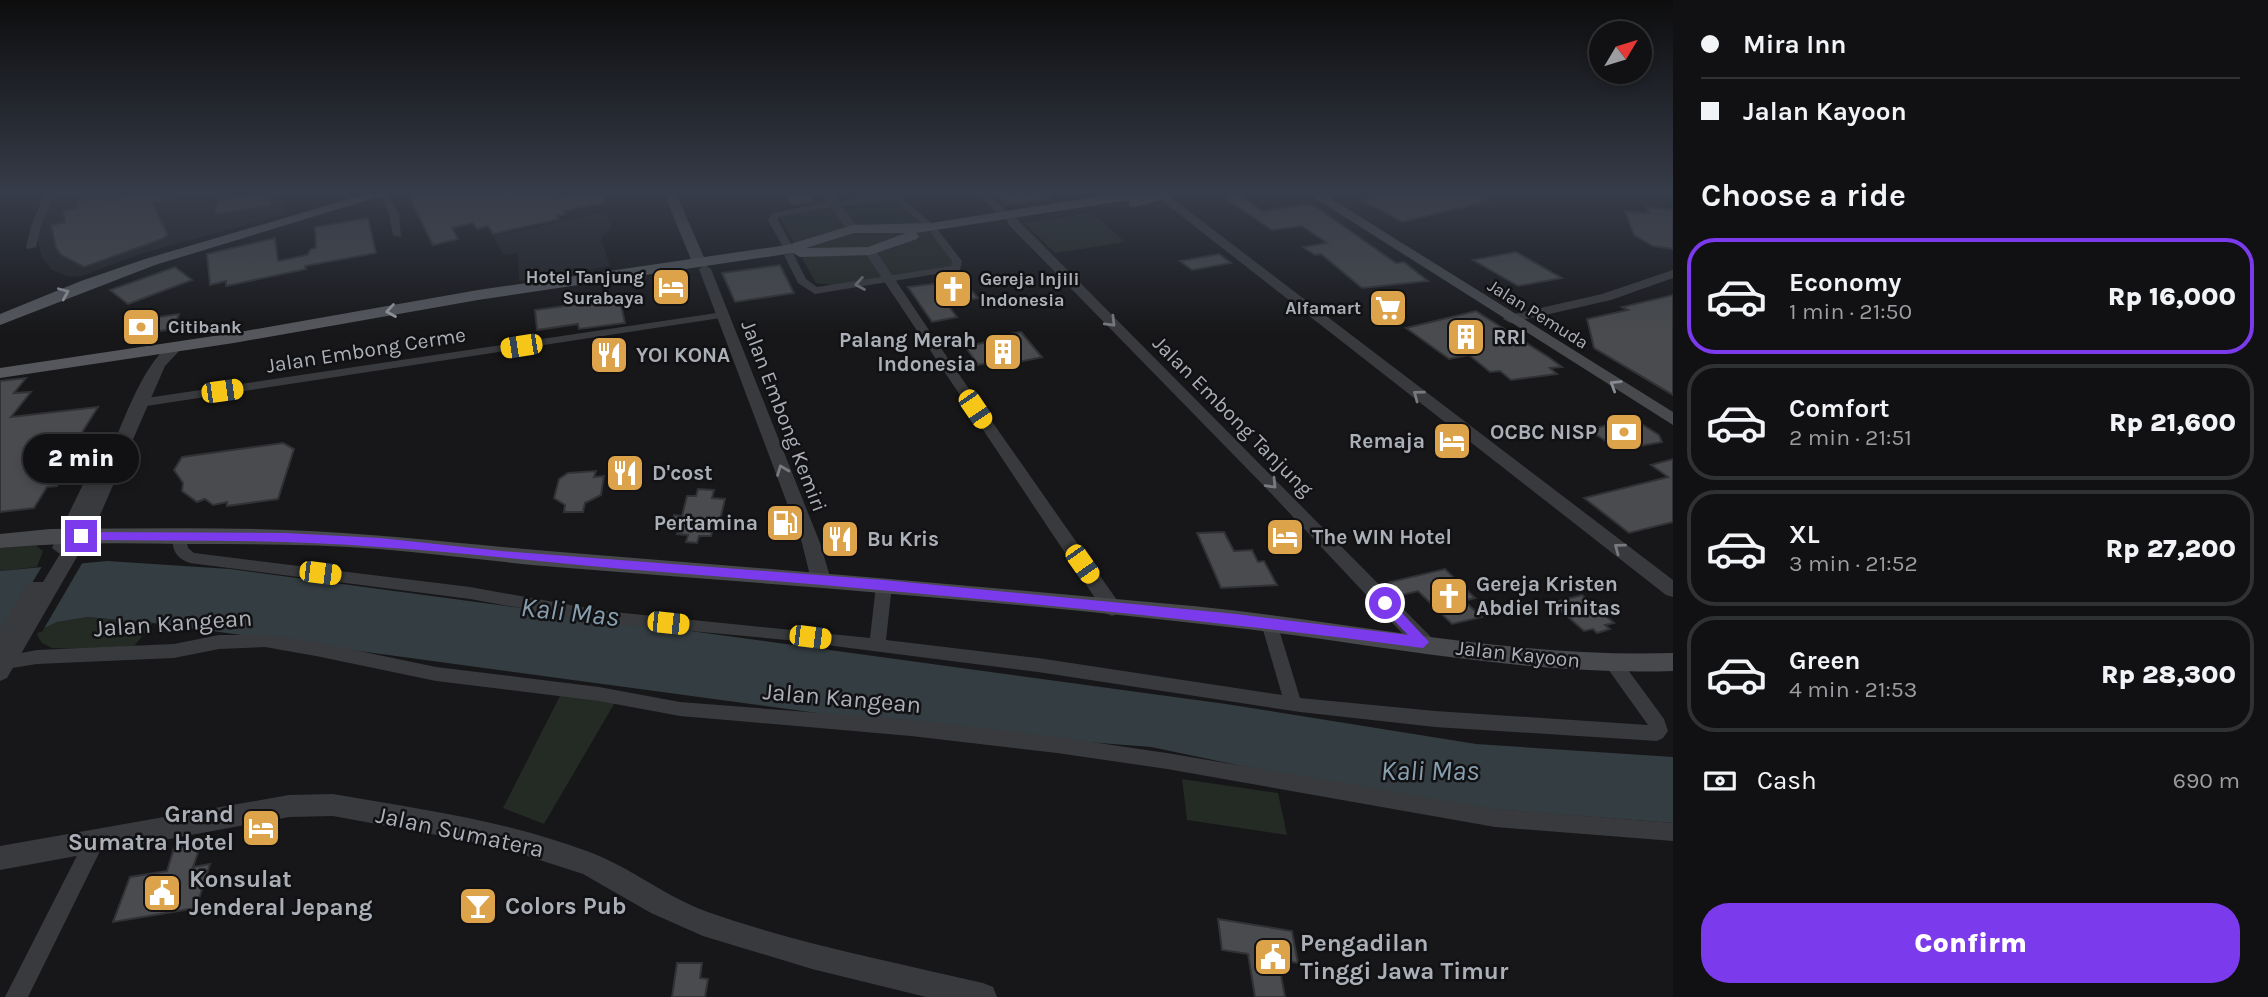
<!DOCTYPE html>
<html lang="en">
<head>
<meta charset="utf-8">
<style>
	body { margin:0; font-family:Karla,sans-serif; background:#1e1f21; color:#f1f3f6; height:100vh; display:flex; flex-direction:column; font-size:26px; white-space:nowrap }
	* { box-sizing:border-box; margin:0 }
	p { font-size:23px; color:#9c9da0 }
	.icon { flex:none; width:38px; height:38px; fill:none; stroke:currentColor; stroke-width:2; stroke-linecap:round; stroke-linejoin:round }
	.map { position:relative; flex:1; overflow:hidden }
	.panel { display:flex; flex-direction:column; background:#111113; width:595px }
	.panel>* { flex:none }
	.top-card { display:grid; align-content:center; height:154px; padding:0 28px; background:#111113 }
	.needle { width:46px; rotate:52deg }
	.tools { position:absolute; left:1589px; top:21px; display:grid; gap:14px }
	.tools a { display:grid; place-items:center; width:63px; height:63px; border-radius:50%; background:#111113; box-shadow:0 4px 10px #0003,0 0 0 2px #303133; font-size:35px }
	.end { position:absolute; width:32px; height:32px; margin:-16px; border:9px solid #7c3aed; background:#fff; box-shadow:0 0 0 4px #fff }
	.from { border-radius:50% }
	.bubble { position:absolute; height:49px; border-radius:24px; background:#111113; box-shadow:0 4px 10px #0003,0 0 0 2px #303133; font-size:23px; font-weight:800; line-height:49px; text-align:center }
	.car { position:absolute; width:21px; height:42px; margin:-21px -10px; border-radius:9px; box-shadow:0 0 5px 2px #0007; background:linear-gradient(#f5c518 24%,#345 0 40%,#f5c518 0 76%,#345 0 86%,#f5c518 0) }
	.top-card b { display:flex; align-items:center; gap:24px; height:66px; font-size:26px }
	.top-card b+b { border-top:2px solid #303133 }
	.top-card i { width:18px; height:18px; background:#f1f3f6 }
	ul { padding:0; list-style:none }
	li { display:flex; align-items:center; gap:21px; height:116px; margin:0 14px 10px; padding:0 14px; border:4px solid #303133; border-radius:28px }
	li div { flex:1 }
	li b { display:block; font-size:26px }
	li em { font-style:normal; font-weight:800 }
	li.current { border-color:#7c3aed }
	li>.icon { width:63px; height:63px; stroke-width:1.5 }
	h2 { padding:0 28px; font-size:32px; line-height:84px }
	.pay { display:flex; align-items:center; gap:18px; height:77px; padding:0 28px; font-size:26px }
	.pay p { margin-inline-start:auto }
	.action { display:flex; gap:14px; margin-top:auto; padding:14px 28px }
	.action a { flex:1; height:80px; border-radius:28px; background:#7c3aed; color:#fff; font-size:28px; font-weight:800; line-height:80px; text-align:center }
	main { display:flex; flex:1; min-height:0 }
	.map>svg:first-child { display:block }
</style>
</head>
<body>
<main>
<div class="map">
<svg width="1673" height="997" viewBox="0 0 1673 997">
	<rect width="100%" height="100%" fill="#171719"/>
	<g fill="#232326">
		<path d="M52,193h231l-2,5 7,15 -148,41 -58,22 -13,1 -18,-8 -9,-12 -7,-25z"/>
		<path d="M605,212l7,15 -11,11 9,28 -91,15 -1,-28 -15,2 -10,-19z"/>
	</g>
	<g fill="#242a24">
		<path d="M892,198l12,3 52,61 -1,4 -122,19 -17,-2 -37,-67z"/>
		<path d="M1092,213l33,29 -70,11 -31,-30z"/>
		<path d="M34,544l9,7 -6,16 -37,4v-23z"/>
		<path d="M88,617l65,6 -22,27 -79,-2 -10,-5 -5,-8 1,-4 19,-9z"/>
		<path d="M561,694l56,5 -73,125 -41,-16z"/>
		<path d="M1182,779l96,14 9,42 -100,-15z"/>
	</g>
	<path fill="#343d42" d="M107,561l123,8 269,36 727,99 250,40 197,13v66l-249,-19 -273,-57 -194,-15 -804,-109 -65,-6 -31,5 -19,9 -38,1v-61z"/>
	<path fill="#171719" d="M84,560l-42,72 -42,4 44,-73z"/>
	<g fill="#494b4e" stroke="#313235" stroke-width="2">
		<path d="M139,193h38v4l-24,6 15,32 -6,4 -78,28 -23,-12 -5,-7 -5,-23 14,-3 -2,-11 15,-3 -1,-6 32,-7 2,5z"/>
		<path d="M260,193h11l-1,13 -56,8 3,-14z"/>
		<path d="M415,193h134l5,6 26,-6h21l3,10 -41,8 2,3 -8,2 2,3 -66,15 -5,-8 -11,3 -4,-6 -21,5 6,11 -25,6 -25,-50z"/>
		<path d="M784,193h24l5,9 -21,3z"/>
		<path d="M995,193h55v6l-44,5z"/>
		<path d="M1228,193h9l25,18 46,-7 11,5 77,54 8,-1 24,19 -66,7 -41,-34 -6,1 -12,-8 24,-4 -25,-17 -30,4 -46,-31h3l-3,-3z"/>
		<path d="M1386,193h88l15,8 -87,21 -39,-22z"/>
		<path d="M1646,207l27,3v39l-20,-3 -19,-11 -9,-24 24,2z"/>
		<path d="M368,218l8,35 -71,13 1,3 -80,17v-5l-16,4 -3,-31 68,-16 3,23 29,-6 4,-6 5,-1 -1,-21z"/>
		<path d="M1516,252l46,26 -44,8 -45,-26z"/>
		<path d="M1219,254l12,9 -39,7 -12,-9z"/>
		<path d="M780,265l14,28 -59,9 -13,-29z"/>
		<path d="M175,267l17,13 -64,24 -18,-14z"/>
		<path d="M963,280l15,18 -31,6 10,13 -25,5 -24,-35z"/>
		<path d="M1673,295v100l-79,-47 -7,-29 41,-9 -6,-3z"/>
		<path d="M599,297v3l7,-1 1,3 13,-2 5,23 -46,6 -1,-5 -41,6 -2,-20 44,-6 5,-1v-3z"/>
		<path d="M1476,311l74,47 12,9 -12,1 7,6 -46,6 -11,-9 -10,1 -21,-17 -20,4 -43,-31z"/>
		<path d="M179,314l-6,15 -47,7 6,-15z"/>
		<path d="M1021,332l21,25 -23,5 -3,-4 -38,7 -13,-19 36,-6 -3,-4z"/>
		<path d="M26,378l-12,15 17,-1 -20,25 87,-10 -27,43 9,-1 -23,37 -10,1 -13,21 -34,4v-131z"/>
		<path d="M1632,418l27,17 3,7 -43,8 -30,-20z"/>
		<path d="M283,443l11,6 -16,50 -51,7v-4l-14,3 -8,-6 -8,3 -15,-11 1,-8 -9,-13 8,-13z"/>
		<path d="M1673,459v63l-44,11 -45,-35 84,-21 -17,-12z"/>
		<path d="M596,471l-2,6 10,-1 -3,19 -16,8 -2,9h-19l1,-7 -11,-7 5,-19 9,-6z"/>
		<path d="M698,489l16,1 -2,8 13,1 -7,30h-5l-2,7h-12l-2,7 -11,-1 2,-7 -11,-1 3,-8h-9l3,-11 8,1 5,-20h9z"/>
		<path d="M1224,532l10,19 18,-1 6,12 6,-1 13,24 -56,3 -24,-55z"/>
		<path d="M1445,569l30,29 -11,3 18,16 -30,7 -34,-33 -16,4 -12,-13z"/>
		<path d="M1582,595l32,28 -9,2 5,4 -13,4 -4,-4 -9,2 -32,-28z"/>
		<path d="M201,844l-8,23 17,-3 -14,44 -83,14 17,-45 37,-6 7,-23z"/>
		<path d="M1218,919l74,12 6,32 -20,-4 7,38h-30l-7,-43 -26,-4z"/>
		<path d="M677,963h25l-2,15 8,1 -3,18h-33z"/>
	</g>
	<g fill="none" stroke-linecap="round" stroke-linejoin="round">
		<g fill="#393a3d" fill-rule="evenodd">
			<path d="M0,193h6l-6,6z"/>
			<path d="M45,193h9l-13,33 -5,21 -8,2 -2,-2 5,-21z"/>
			<path d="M378,193h8l13,20 2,24 -8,-2 -4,-22z"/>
			<path d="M898,195l36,30v4h-6l-32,-28 -64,6 -53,10 -1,3 16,29 -5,3 -5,-3 -16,-29 4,-7 60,-12z"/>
			<path d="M935,229l3,1 24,31 -2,9 -145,24 -17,-11 -14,-28 9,-2 13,26 11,8 134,-21 1,-5 -22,-29z"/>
			<path d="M723,312l5,3 -1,2 -587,90 -6,-4 6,-4z"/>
			<path d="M180,532l5,1 3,15 6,5 276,34 134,24 266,27 6,-53 3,-4h10l3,4 -6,55 152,18 244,37 -21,-72 2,-4 6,-2 6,2 2,4 23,75 135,13 213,14 -40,-56 -2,-5 2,-5 6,-2 6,2 44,60 4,12 -5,7 -6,3 -222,-14 -135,-15 -262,-40 -251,-32 -183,-17 -134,-24 -280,-36c-14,-4 -21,-16 -15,-30z"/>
			<path d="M219,635h46l51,7 120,25 163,20 81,15 231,18 146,17 110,16 328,56 178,14v18l-178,-14 -328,-58 -110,-16 -146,-17 -231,-20 -81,-15 -163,-20 -120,-25 -51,-9 -46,2 -45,9 -137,6 -31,5 -6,-2v-10l37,-7 137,-6z"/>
			<path d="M94,834l7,2 3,7 -76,154h-23l82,-161z"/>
		</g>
		<g fill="#393a3d" fill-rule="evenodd">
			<path d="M820,193h11l28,36 -2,3h-8z"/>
			<path d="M976,193h12l22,21 1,4h5l414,418 3,6 -3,6 -7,2 -7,-2 -151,-161 -257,-263 -1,-5 -5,-1z"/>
			<path d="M1161,196h8l504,384v17l-7,-2 -505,-395z"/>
			<path d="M870,247l4,1 77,115 168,240 3,5 -3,5 -7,3 -7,-3 -241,-362z"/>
			<path d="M705,265l6,4 109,274 11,37 -3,5h-14l-3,-5 -9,-37 -103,-274z"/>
			<path d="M1673,270v8l-62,22 -101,23 -7,-4 2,-3 97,-22z"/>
			<path d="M176,343l7,4 -18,19 -68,156 -90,156 -7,3v-52l30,-47h13l17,-28 -8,-6 40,-82 8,-6 6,2c13,-28 40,-111 70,-119z"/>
			<path d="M333,794c87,15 175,27 259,59 39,15 73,43 113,58 90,32 185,50 278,72l10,4 4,10h-71l-114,-28 -109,-33 -52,-23 -68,-39 -87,-28 -163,-30 -44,1 -289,53v-24l289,-51z"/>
		</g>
		<g fill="#47494d" fill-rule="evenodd">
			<path d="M664,193h12l30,69 -2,3h-10l-2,-3z"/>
			<path d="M1307,193h15l351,219v13z"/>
			<path d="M50,529c79,0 158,-2 237,1 88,3 174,14 261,21 215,17 430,35 645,55 160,16 319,52 480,47v18c-146,5 -291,-26 -436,-43 -226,-27 -454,-43 -681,-61 -59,-5 -118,-13 -177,-18 -64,-5 -129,-5 -194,-5 -62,-1 -123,-2 -185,4v-14z"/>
		</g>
		<g fill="#55575c" fill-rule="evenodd">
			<path d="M369,193h22l-236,72 -155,60v-11l81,-33 64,-22z"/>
			<path d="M1120,193h69l-55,14 -5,-1v-6l-213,33 3,3 -2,3 -47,16 -70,2 -7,-4 -315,47 -244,43 -234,35v-10l234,-35 244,-43 309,-45 66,-20 78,-2zM854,233h52l-38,14 -62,1z"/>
		</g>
	</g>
	<defs><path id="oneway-chevron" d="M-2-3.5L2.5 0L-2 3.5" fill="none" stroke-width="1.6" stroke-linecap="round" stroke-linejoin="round" transform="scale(1.75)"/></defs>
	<g stroke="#787a80">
		<use href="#oneway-chevron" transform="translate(860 284) rotate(170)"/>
		<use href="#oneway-chevron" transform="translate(1111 322) rotate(45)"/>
		<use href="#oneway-chevron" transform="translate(1418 395) rotate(-143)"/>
		<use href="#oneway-chevron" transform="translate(782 470) rotate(-111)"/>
		<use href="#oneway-chevron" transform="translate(1272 484) rotate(46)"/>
		<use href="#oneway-chevron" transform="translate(1619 548) rotate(-143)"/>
	</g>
	<g stroke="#9a9da5">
		<use href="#oneway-chevron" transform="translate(64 293) rotate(-23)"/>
		<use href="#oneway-chevron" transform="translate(391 311) rotate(171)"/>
	</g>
	<use stroke="#888b92" href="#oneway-chevron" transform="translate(1615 385) rotate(-148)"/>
	<linearGradient id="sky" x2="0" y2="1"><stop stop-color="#0d0d0e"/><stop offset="0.58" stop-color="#363c49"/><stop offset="1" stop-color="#363c49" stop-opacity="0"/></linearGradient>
	<rect width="1673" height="333" fill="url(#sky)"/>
	<path fill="#7c3aed" d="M81,532l204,1 95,5 121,13 383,29 352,34 172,21 -27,-28 -2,-4 6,-5 5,2 39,42 -6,6c-253,-33 -507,-56 -761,-76 -95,-7 -189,-19 -284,-25 -99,-8 -198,-6 -297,-7l-6,-4z"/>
	<defs>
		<symbol id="hotel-square" viewBox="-11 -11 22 22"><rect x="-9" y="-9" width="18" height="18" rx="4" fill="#dda34b" stroke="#121214"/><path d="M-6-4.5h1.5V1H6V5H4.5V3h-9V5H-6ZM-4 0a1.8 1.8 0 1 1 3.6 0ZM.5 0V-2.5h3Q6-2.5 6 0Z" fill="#fff"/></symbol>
		<symbol id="church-square" viewBox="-11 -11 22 22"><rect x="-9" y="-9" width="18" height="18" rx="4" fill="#dda34b" stroke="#121214"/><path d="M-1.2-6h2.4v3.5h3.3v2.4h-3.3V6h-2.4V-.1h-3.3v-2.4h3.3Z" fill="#fff"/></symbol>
		<symbol id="supermarket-square" viewBox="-11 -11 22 22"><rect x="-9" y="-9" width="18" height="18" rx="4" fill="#dda34b" stroke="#121214"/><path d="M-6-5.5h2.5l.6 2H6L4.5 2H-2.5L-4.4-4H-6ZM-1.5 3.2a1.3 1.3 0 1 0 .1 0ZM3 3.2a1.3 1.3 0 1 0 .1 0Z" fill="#fff"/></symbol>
		<symbol id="bank-square" viewBox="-11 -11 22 22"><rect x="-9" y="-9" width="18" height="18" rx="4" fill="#dda34b" stroke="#121214"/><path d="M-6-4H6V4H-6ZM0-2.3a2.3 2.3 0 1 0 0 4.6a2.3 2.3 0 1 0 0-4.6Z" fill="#fff"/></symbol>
		<symbol id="building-square" viewBox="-11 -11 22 22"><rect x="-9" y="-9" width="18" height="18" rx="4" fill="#dda34b" stroke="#121214"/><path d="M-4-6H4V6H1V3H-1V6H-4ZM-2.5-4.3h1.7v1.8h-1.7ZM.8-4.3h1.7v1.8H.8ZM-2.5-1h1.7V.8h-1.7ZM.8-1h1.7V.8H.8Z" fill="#fff"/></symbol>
		<symbol id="restaurant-square" viewBox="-11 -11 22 22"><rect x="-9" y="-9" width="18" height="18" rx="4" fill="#dda34b" stroke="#121214"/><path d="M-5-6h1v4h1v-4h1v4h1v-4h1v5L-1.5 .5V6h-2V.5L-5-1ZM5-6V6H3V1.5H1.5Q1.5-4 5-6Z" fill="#fff"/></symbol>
		<symbol id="fuel-square" viewBox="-11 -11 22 22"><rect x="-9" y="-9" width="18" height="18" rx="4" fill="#dda34b" stroke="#121214"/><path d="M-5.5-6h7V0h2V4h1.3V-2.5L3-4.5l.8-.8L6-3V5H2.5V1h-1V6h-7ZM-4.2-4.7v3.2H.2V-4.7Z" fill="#fff"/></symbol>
		<symbol id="civic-square" viewBox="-11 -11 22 22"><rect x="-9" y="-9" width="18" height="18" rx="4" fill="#dda34b" stroke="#121214"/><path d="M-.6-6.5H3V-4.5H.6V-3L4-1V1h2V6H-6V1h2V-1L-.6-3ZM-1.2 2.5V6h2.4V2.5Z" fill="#fff"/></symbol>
		<symbol id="bar-square" viewBox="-11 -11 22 22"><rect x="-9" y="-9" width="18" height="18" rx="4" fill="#dda34b" stroke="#121214"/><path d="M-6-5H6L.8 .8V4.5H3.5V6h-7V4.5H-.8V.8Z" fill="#fff"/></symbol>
	</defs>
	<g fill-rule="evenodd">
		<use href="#hotel-square" x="649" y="265" width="44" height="44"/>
		<use href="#church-square" x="931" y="267" width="44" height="44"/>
		<use href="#supermarket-square" x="1366" y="286" width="44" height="44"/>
		<use href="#bank-square" x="119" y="305" width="44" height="44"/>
		<use href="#building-square" x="1444" y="315" width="44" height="44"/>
		<use href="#building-square" x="981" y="330" width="44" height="44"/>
		<use href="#restaurant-square" x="587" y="333" width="44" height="44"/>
		<use href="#bank-square" x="1602" y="410" width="44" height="44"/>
		<use href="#hotel-square" x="1430" y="419" width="44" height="44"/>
		<use href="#restaurant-square" x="603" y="451" width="44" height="44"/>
		<use href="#fuel-square" x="763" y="501" width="44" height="44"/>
		<use href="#hotel-square" x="1263" y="515" width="44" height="44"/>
		<use href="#restaurant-square" x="818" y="517" width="44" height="44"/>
		<use href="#church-square" x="1427" y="574" width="44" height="44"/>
		<use href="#hotel-square" x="239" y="806" width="44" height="44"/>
		<use href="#civic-square" x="140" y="871" width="44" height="44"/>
		<use href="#bar-square" x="456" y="884" width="44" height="44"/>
		<use href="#civic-square" x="1251" y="935" width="44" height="44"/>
	</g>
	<g text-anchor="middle" stroke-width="5" stroke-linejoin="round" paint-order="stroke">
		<g font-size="18" font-weight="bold" fill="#abafb7" stroke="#121214" text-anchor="end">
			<text x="644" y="283">Hotel Tanjung<tspan x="644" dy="21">Surabaya</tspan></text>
			<text x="980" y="285" text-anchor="start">Gereja Injili<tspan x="980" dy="21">Indonesia</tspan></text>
			<text x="1361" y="314">Alfamart</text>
			<text x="168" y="333" text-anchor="start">Citibank</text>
		</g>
		<g font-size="18" fill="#abafb7" stroke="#121214">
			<text transform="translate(1538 314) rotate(32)" y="6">Jalan Pemuda</text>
		</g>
		<g font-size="21" font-weight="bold" fill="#abafb7" stroke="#121214" text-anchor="start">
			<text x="1493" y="344">RRI</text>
			<text x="976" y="347" text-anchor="end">Palang Merah<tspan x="976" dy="24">Indonesia</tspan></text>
			<text x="636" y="362">YOI KONA</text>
			<text x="1597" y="439" text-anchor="end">OCBC NISP</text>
			<text x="1425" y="448" text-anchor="end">Remaja</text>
			<text x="652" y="480">D'cost</text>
			<text x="758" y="530" text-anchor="end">Pertamina</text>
			<text x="1312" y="544">The WIN Hotel</text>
			<text x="867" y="546">Bu Kris</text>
			<text x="1476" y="591">Gereja Kristen<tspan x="1476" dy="24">Abdiel Trinitas</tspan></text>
		</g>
		<g font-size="21" fill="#abafb7" stroke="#121214">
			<text transform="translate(366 350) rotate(-9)" y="7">Jalan Embong Cerme</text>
			<text transform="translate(784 416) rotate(69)" y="7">Jalan Embong Kemiri</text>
			<text transform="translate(1233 416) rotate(45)" y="7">Jalan Embong Tanjung</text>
			<text transform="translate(1518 654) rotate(6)" y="7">Jalan Kayoon</text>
		</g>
		<g font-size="24" fill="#abafb7" stroke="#121214">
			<text transform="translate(173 623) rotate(-4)" y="8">Jalan Kangean</text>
			<text transform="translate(842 698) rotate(5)" y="8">Jalan Kangean</text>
			<text transform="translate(460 832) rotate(12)" y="8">Jalan Sumatera</text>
		</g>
		<g font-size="24" font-weight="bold" fill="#abafb7" stroke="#121214" text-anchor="start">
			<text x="234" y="822" text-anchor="end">Grand<tspan x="234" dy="28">Sumatra Hotel</tspan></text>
			<text x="189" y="887">Konsulat<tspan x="189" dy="28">Jenderal Jepang</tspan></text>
			<text x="505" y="914">Colors Pub</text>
			<text x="1300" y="951">Pengadilan<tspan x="1300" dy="28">Tinggi Jawa Timur</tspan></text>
		</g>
		<g font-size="28" font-style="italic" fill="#869eae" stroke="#121214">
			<text transform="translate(570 611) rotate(6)" y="10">Kali Mas</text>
			<text x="1430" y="780">Kali Mas</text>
		</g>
	</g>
</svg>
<div class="tools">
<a><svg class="needle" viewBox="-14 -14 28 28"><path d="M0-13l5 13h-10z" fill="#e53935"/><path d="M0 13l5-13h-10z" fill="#9c9da0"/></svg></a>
</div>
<i class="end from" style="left:1385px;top:603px"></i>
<i class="end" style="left:81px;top:536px"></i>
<div class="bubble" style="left:23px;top:434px;width:116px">2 min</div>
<i class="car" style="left:521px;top:346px;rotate:261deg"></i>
<i class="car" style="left:222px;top:391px;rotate:82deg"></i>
<i class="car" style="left:975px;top:409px;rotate:146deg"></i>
<i class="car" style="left:1082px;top:564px;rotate:145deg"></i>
<i class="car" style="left:320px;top:573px;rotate:97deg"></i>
<i class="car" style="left:668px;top:623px;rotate:96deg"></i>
<i class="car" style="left:810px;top:637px;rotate:97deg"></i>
</div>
<section class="panel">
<div class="top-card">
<b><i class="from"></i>Mira Inn</b>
<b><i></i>Jalan Kayoon</b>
</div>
<h2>Choose a ride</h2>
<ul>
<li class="current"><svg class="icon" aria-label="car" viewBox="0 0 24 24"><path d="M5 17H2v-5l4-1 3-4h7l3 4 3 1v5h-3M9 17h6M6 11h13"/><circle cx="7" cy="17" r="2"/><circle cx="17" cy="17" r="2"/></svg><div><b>Economy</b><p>1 min · 21:50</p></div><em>Rp 16,000</em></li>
<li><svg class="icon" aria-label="car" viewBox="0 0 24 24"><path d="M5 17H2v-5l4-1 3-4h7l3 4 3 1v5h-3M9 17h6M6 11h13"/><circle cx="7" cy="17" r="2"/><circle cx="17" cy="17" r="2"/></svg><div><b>Comfort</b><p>2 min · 21:51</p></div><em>Rp 21,600</em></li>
<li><svg class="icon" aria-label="car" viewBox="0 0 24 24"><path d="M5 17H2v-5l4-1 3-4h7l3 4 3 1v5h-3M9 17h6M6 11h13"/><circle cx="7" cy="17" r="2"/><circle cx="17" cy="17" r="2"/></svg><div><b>XL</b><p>3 min · 21:52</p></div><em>Rp 27,200</em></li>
<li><svg class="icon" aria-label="car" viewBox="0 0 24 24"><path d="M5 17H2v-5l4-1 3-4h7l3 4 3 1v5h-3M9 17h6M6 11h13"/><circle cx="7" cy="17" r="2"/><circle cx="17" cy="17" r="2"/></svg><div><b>Green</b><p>4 min · 21:53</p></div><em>Rp 28,300</em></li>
</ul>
<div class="pay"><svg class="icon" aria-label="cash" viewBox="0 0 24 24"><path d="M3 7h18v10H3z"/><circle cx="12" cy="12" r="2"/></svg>Cash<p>690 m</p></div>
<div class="action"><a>Confirm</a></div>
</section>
</main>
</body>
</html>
